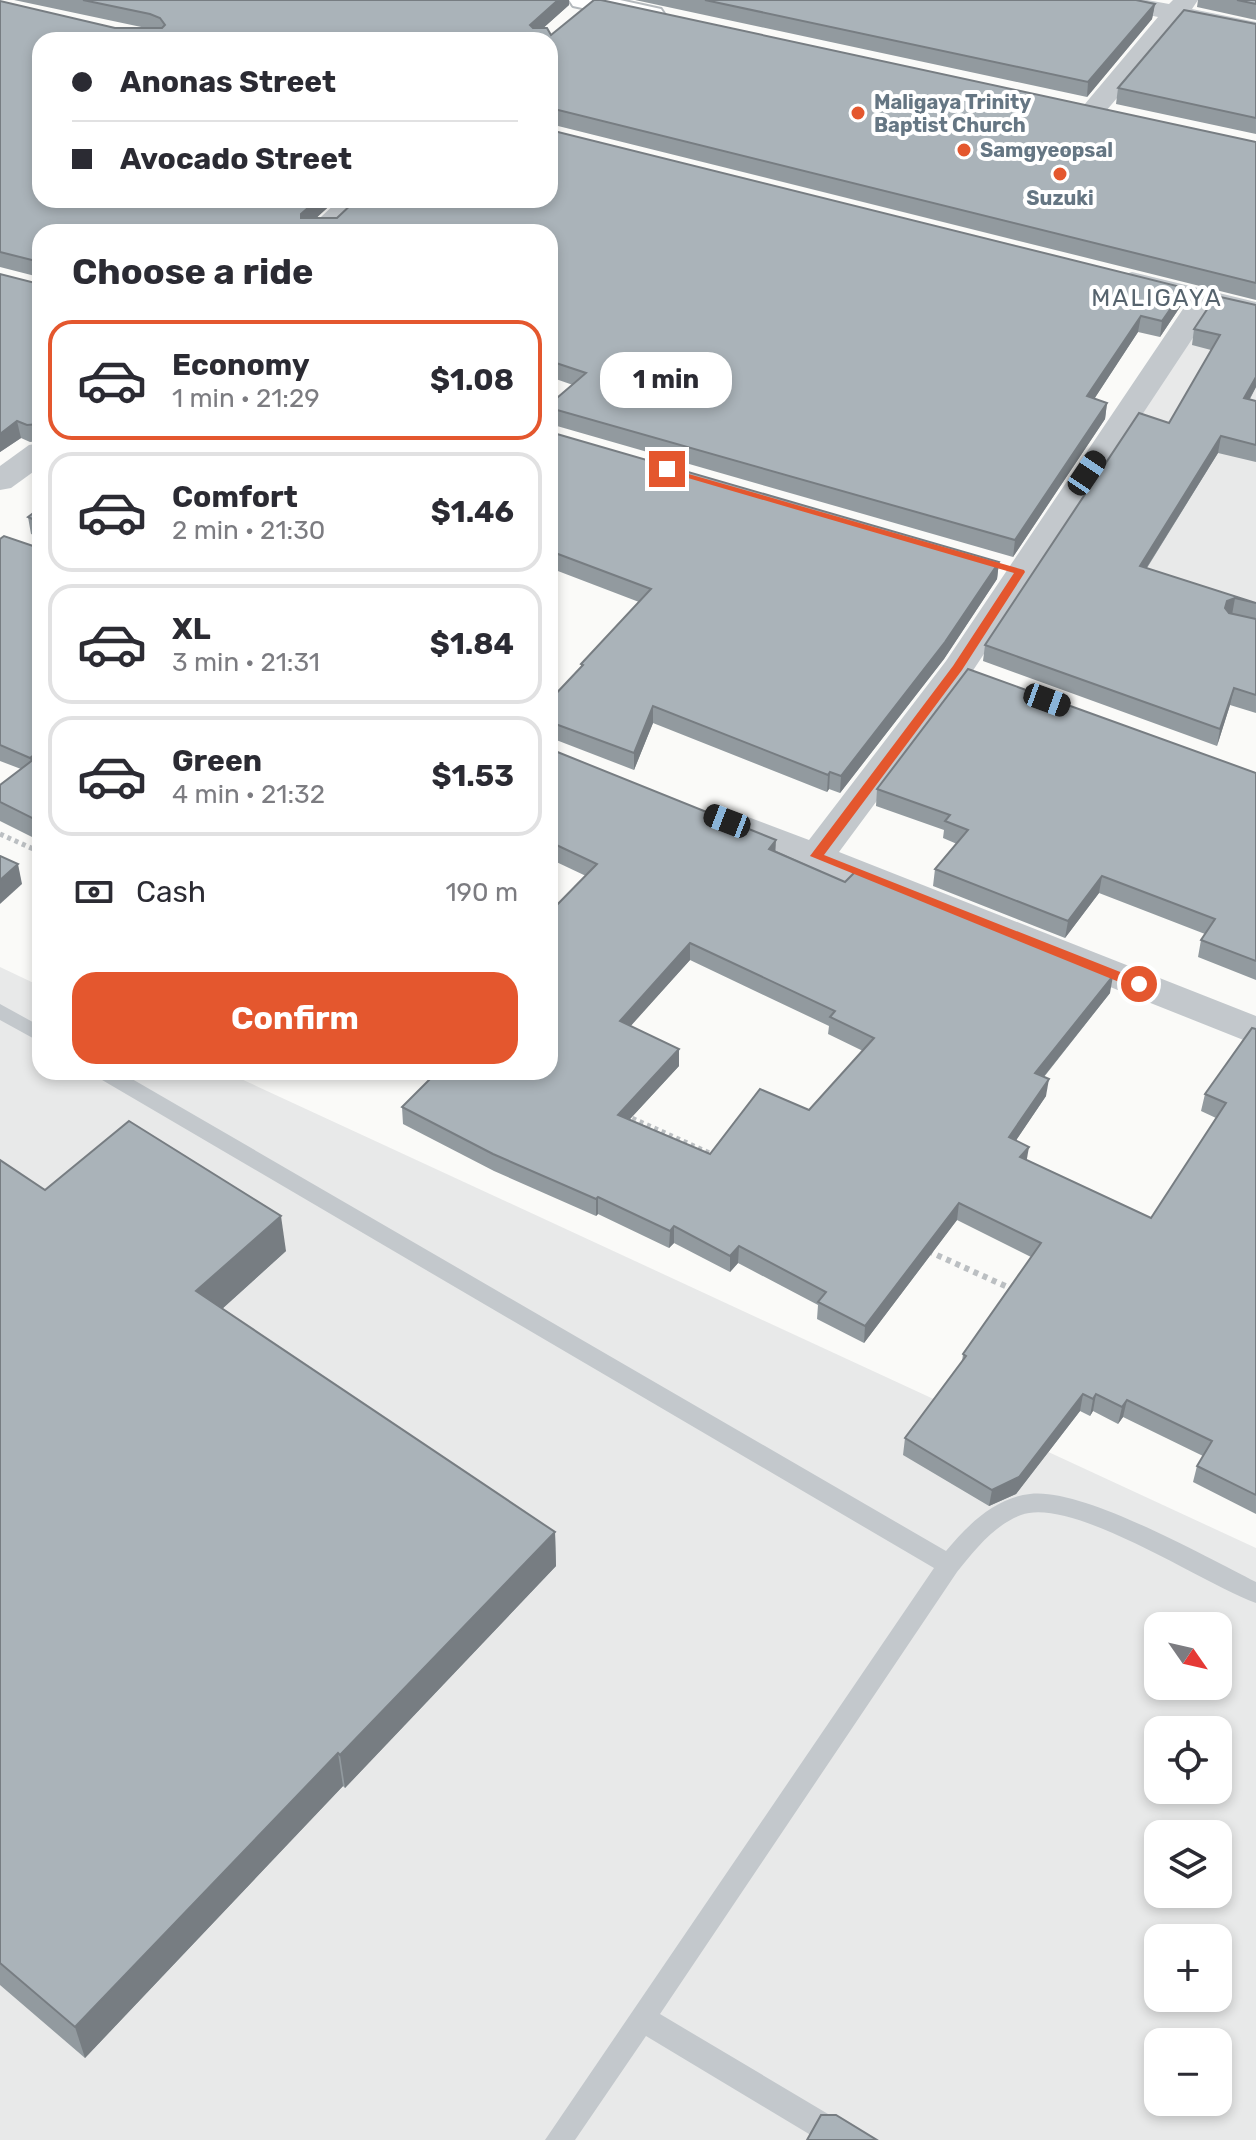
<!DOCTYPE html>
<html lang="en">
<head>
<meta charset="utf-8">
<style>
	body { margin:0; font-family:Rubik,sans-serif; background:#f7f7f7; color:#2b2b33; height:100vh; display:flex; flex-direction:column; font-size:30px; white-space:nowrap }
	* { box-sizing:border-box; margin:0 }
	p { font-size:26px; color:#7c7c81 }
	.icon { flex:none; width:44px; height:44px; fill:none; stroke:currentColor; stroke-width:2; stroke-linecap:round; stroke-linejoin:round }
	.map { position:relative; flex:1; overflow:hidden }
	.sheet { position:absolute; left:32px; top:224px; width:526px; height:856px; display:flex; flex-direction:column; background:#fff; border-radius:24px; box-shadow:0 4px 12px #0003 }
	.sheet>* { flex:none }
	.hud { position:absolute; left:32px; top:32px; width:526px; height:176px; border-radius:24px; box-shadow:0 4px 12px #0003; display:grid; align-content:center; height:176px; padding:0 40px; background:#fff }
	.needle { width:52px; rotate:124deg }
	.fabs { position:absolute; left:1144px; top:1612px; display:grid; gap:16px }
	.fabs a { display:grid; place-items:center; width:88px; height:88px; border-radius:16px; background:#fff; box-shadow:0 4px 12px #0003; font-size:40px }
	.end { position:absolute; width:36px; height:36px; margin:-18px; border:10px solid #e4572e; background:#fff; box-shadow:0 0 0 4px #fff }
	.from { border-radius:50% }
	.bubble { position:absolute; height:56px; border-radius:24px; background:#fff; box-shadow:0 4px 12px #0003; font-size:26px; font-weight:700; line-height:56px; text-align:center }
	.car { position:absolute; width:24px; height:48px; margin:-24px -12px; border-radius:10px; box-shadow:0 0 6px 2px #0007; background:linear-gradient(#222 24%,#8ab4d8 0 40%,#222 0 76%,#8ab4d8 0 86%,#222 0) }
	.hud b { display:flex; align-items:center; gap:28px; height:76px; font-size:30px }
	.hud b+b { border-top:2px solid #e1e1e2 }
	.hud i { width:20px; height:20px; background:#2b2b33 }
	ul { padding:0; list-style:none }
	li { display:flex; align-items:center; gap:24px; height:120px; margin:0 16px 12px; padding:0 24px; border:4px solid #e1e1e2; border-radius:24px }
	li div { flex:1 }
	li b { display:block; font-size:30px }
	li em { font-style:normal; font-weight:700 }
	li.selected { border-color:#e4572e }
	li>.icon { width:72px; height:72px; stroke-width:1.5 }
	h2 { padding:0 40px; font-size:36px; line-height:96px }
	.pay { display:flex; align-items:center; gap:20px; height:88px; padding:0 40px; font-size:30px }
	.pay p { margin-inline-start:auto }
	.primary-button { display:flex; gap:16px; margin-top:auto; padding:16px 40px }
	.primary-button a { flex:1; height:92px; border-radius:24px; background:#e4572e; color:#fff; font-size:32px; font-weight:700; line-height:92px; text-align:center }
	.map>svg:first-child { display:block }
</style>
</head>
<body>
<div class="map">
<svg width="1256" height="2140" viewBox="0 0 1256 2140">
	<rect width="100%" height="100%" fill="#fafaf8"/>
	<g fill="#e8e9e9" fill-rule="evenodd">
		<path d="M1202,307l54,13v292l-206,-60z"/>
		<path d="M0,967l40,19v86h186l1030,476v592h-1256zM1158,1626h60v60h-60zM1158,1730h60v60h-60zM1158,1834h60v60h-60zM1158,1938h60v60h-60zM1158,2042h60v60h-60z"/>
	</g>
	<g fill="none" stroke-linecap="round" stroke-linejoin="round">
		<defs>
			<path id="trunk" d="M569,0h51l41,9 4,6 -4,6 -10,2 -78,-17z"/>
		</defs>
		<use href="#trunk" stroke="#b4b9bd" stroke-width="4"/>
		<g stroke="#bbbfc2" stroke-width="5" stroke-dasharray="4 4" stroke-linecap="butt">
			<path d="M0,834l40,18"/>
			<path d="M625,1115l89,40"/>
		</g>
		<path stroke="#bbbfc2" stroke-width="6" stroke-dasharray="5 5" stroke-linecap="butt" d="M928,1251l86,39"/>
		<g fill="#c3c8cc" fill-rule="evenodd">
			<path d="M0,1004l40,22v16l-40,-22z"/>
			<path d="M94,1072h26l826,479c21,-25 48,-53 84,-57 52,-7 176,63 226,88v21c-53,-19 -183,-107 -235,-88 -27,10 -46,35 -64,57l-297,442 195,116 4,10h-40l-173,-104 -71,104h-30l389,-572 -837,-491z"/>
		</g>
		<g fill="#c3c8cc" fill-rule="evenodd">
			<path d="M1099,0h48l22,4 4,-4h25l-6,9 64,13v16l-75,-16 -80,95h-18l-4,-6 79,-94 -56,-12z"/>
			<path d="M339,200h31l-34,32h-31z"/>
			<path d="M1132,272l124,30v18l-44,-11 -242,366 -131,177 417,164v29l-545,-217 -5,-8 5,-8 13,-4 85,32 137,-179 241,-358 -65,-16 -4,-6 4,-6z"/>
			<path d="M40,443v24l-29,21 -11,2v-24l29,-21z"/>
		</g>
		<use href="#trunk" fill="#fff" fill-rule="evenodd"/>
	</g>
	<g fill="#929a9f" fill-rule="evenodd">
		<path d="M14,0h555v5l-26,23h4l4,7 43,-35h7l655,142v158l-706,-176v-84h-510v160h296l-20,18h21l19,-18h194v-70l635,158 -3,16 -22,33 -22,-5 -44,67 13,4 -2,16 -92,138 -463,-133v-20l23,-19 -23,-8v-145h-510v209l-10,1 -9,-4 -21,14v-178l39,10v-7l-39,-10v-266l115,27h31z"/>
		<path d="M635,0h501l19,4 -3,15 -65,78z"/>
		<path d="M1198,0h58v20l-59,-13z"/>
		<path d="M1256,24v110l-140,-30 2,-16z"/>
		<path d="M1256,305v82l-6,12 6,2v61l-38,-9 -71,115 109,35v110l-26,-8 -13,41 -234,-85 2,-16 184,-222 42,-73 -19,-5 2,-16z"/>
		<path d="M550,432l449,130 -2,17 -53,80 -104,134 -11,-4 -2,3 -174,-69 -19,47 -83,-32 -1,-38 31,-33v-3l58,-62 -89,-34z"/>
		<path d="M40,508v333l-40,-20v-36l21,-16 -21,-8v-222l39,9v-11l-8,-3 -3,-17z"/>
		<path d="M550,749l295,133 265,111 -66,84 2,19 -30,44 11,20 124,58 65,-100 -15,-7 4,-17 51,-65v485l-63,-32 4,-16 6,-10 -80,-39 -5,7 -25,-13 -3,5 -10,-5 -64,83 -27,12 -86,-51 2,-17 57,-76 1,-8 68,-97 -74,-37 -93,123 -47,-24 1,-14 -80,-42 -8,9 -56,-29 -5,5 -71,-34 -2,2 -102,-45 -91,-47 -1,-17 148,-35 36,-196 -36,-17zM690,960l139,66 -1,8 35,17 -54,59 -99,44 -80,-35 49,-53 -49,-40z"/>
		<path d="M1256,773v207l-58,-23 3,-17 4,-6 -106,-41 -34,45 -132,-52 2,-17 22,-25 -14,-6 1,-8 -68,-24 1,-17z"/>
		<path d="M301,1072h16l-6,5z"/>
		<path d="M0,1160l45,30 241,61 -64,58 333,223 1,34 -211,222 -2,-2 -258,272 -85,-73z"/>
	</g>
	<g fill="#777d82">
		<path d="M558,0h11v5l-39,35v-15z"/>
		<path d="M1155,4l-3,15 -65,78 1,-15z"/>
		<path d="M317,200h19l-33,30 -2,-16z"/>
		<path d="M1185,288l-3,16 -22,33 2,-16z"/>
		<path d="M1141,316l-3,16 -53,81 2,-17z"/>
		<path d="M1256,377v10l-15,27 3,-16z"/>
		<path d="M1107,403l-2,16 -92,138 2,-17z"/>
		<path d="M17,421l4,17 -21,14v-18z"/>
		<path d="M1221,436l-3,17 -81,130 3,-17z"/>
		<path d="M999,562l-2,17 -53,80 -104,134 1,-17z"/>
		<path d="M1235,598l-3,17 -11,9 6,-23z"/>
		<path d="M1234,688l-4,17 -13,41 3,-17z"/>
		<path d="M653,706v17l-19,47v-17z"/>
		<path d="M40,750v20l-6,5 -4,-17z"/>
		<path d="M830,772l-1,17 -2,3 1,-17z"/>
		<path d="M776,840l-1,18 -6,-9z"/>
		<path d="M18,864l4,20 -22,20v-24z"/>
		<path d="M1102,876l-3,17 -34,45 3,-17z"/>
		<path d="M690,943v17l-70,78v-17z"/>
		<path d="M1113,976l-3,17 -77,97 2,-17z"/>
		<path d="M679,1049v17l-61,66v-17z"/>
		<path d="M1049,1079l-3,17 -39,58 2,-17z"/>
		<path d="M1029,1147l-3,17 -6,-7z"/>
		<path d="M598,1197v17l-2,2v-17z"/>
		<path d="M959,1203l-2,17 -93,123 1,-17z"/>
		<path d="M281,1216l5,35 -84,76 -6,-36z"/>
		<path d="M674,1226v17l-5,5 1,-17z"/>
		<path d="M739,1246l-1,17 -8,9v-16z"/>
		<path d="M1083,1394l-3,17 -64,83 -27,12 3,-16z"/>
		<path d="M1096,1394l-3,17 -3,5 3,-17z"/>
		<path d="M1127,1400l-4,17 -5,7 4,-17z"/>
		<path d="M555,1532l1,34 -211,222 -5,-33z"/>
		<path d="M338,1753l5,33 -258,272 -10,-31z"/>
	</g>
	<g fill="#aab3b9" stroke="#777d82" stroke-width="2" fill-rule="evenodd">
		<path d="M83,0h475l-28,25 3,3h14l4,7 43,-35h7l655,142v141l-706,-175v-68h-510v160h277l-16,14v4h36l19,-18h194v-70l635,158 -23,33 -21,-5 -54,80 20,7 -92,137 -465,-132v-4l36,-31 -36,-12v-129h-510v198l-1,-6 -12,1 -10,-4 -17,13v-160l39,10 1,-22 -40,-10v-251l115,27h47l3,-3 -5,-7 -10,-4z"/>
		<path d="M705,0h431l19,4 -67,78z"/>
		<path d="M1237,0h19v4z"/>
		<path d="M1184,10l72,14v94l-138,-30z"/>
		<path d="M1216,296l40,9v72l-12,21 12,3v44l-35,-9 -81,130 116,37 -21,-5 -8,3 -2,7 4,5 27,6v76l-22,-7 -14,41 -235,-84 154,-232 30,10 51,-88 -26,-6z"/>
		<path d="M550,432l449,130 -54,80 -104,134 -11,-4 -2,3 -175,-69 -19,47 -84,-31v-22l33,-35 -2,-1 70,-75 -101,-38z"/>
		<path d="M40,508v242l-10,8 -30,-13v-206l4,-3 35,12v-26l-11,-5z"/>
		<path d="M968,669l288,104v188l-55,-21 14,-21 -113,-43 -34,45 -133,-52 33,-39 -23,-9 5,-6 -73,-26z"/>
		<path d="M550,749l226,91 -7,9 76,33 10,-10 258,104 -78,97 14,6 -40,58 20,10 -9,10 131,61 75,-115 -21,-9 47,-66 4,1v466l-59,-29 15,-25 -85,-41 -5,7 -26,-13 -3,5 -10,-5 -64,83 -27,13 -87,-52 61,-82 -3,-2 78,-111 -82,-40 -94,123 -47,-24 8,-10 -87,-46 -9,10 -56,-30 -4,5 -72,-34 -2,2 -103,-45 -91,-47 35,-35h113v-160l47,-48 -47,-22zM690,943l145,68 -5,6 44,21 -65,72 -49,-21 -50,65 -92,-39 61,-66 -59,-28z"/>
		<path d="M38,756l2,1v65l-40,-20v-17z"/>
		<path d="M0,856l18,8 -18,16z"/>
		<path d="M129,1121l152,95 -85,75 359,241 -215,223 -2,-2 -263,274 -75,-64v-803l45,30z"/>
		<path d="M821,2115h15l41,25h-70z"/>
	</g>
	<path fill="#e4572e" d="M664,467l360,103 1,2 -63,98 -138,185 319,126v7h-9l-324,-132 143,-190 61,-93 -350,-102z"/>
	<g fill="#e4572e" stroke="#fff" stroke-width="3">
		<circle cx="858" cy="113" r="8"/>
		<circle cx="964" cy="150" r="8"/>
		<circle cx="1060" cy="174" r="8"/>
	</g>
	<g text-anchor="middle" stroke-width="8" stroke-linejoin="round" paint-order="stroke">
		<g font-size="20" font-weight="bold" fill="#657683" stroke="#fff" text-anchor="start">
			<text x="874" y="109">Maligaya Trinity<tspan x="874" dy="23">Baptist Church</tspan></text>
			<text x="980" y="157">Samgyeopsal</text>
			<text x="1060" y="205" text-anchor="middle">Suzuki</text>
		</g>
		<g font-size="24" letter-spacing="2" fill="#57646e" stroke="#fff">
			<text x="1157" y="306">MALIGAYA</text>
		</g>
	</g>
</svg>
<div class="fabs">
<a><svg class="needle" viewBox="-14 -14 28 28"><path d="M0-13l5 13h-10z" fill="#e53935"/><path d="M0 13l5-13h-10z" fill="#7c7c81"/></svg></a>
<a><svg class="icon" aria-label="locate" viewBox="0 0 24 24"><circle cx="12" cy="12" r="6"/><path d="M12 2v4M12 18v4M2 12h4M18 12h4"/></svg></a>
<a><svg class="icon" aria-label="layers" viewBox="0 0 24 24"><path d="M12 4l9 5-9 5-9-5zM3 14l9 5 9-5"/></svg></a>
<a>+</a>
<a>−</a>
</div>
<i class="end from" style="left:1139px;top:984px"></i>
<i class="end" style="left:667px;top:469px"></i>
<div class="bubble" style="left:600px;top:352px;width:132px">1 min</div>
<i class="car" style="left:1087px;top:473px;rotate:34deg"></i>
<i class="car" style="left:1047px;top:700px;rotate:110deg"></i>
<i class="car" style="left:727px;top:821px;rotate:291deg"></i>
<div class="hud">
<b><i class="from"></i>Anonas Street</b>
<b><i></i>Avocado Street</b>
</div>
<section class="sheet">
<h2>Choose a ride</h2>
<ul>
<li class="selected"><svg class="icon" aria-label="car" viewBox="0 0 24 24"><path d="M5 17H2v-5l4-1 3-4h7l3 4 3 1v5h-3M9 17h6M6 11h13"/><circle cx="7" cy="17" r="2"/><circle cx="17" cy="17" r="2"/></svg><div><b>Economy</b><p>1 min · 21:29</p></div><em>$1.08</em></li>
<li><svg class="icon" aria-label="car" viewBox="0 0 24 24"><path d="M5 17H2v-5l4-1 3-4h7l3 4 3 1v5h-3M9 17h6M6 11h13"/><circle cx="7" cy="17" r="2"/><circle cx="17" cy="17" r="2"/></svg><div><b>Comfort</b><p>2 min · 21:30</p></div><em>$1.46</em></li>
<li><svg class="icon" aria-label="car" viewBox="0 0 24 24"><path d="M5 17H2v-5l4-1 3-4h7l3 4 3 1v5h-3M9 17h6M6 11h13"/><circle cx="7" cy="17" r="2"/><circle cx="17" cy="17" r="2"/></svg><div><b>XL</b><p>3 min · 21:31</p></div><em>$1.84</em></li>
<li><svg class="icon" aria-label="car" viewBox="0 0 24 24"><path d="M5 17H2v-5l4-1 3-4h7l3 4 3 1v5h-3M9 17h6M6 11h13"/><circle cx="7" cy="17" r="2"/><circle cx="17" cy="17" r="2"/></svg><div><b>Green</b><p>4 min · 21:32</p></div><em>$1.53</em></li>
</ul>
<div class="pay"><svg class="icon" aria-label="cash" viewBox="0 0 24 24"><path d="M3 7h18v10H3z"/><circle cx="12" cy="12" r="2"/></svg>Cash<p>190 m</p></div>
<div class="primary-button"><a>Confirm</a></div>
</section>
</div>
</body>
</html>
